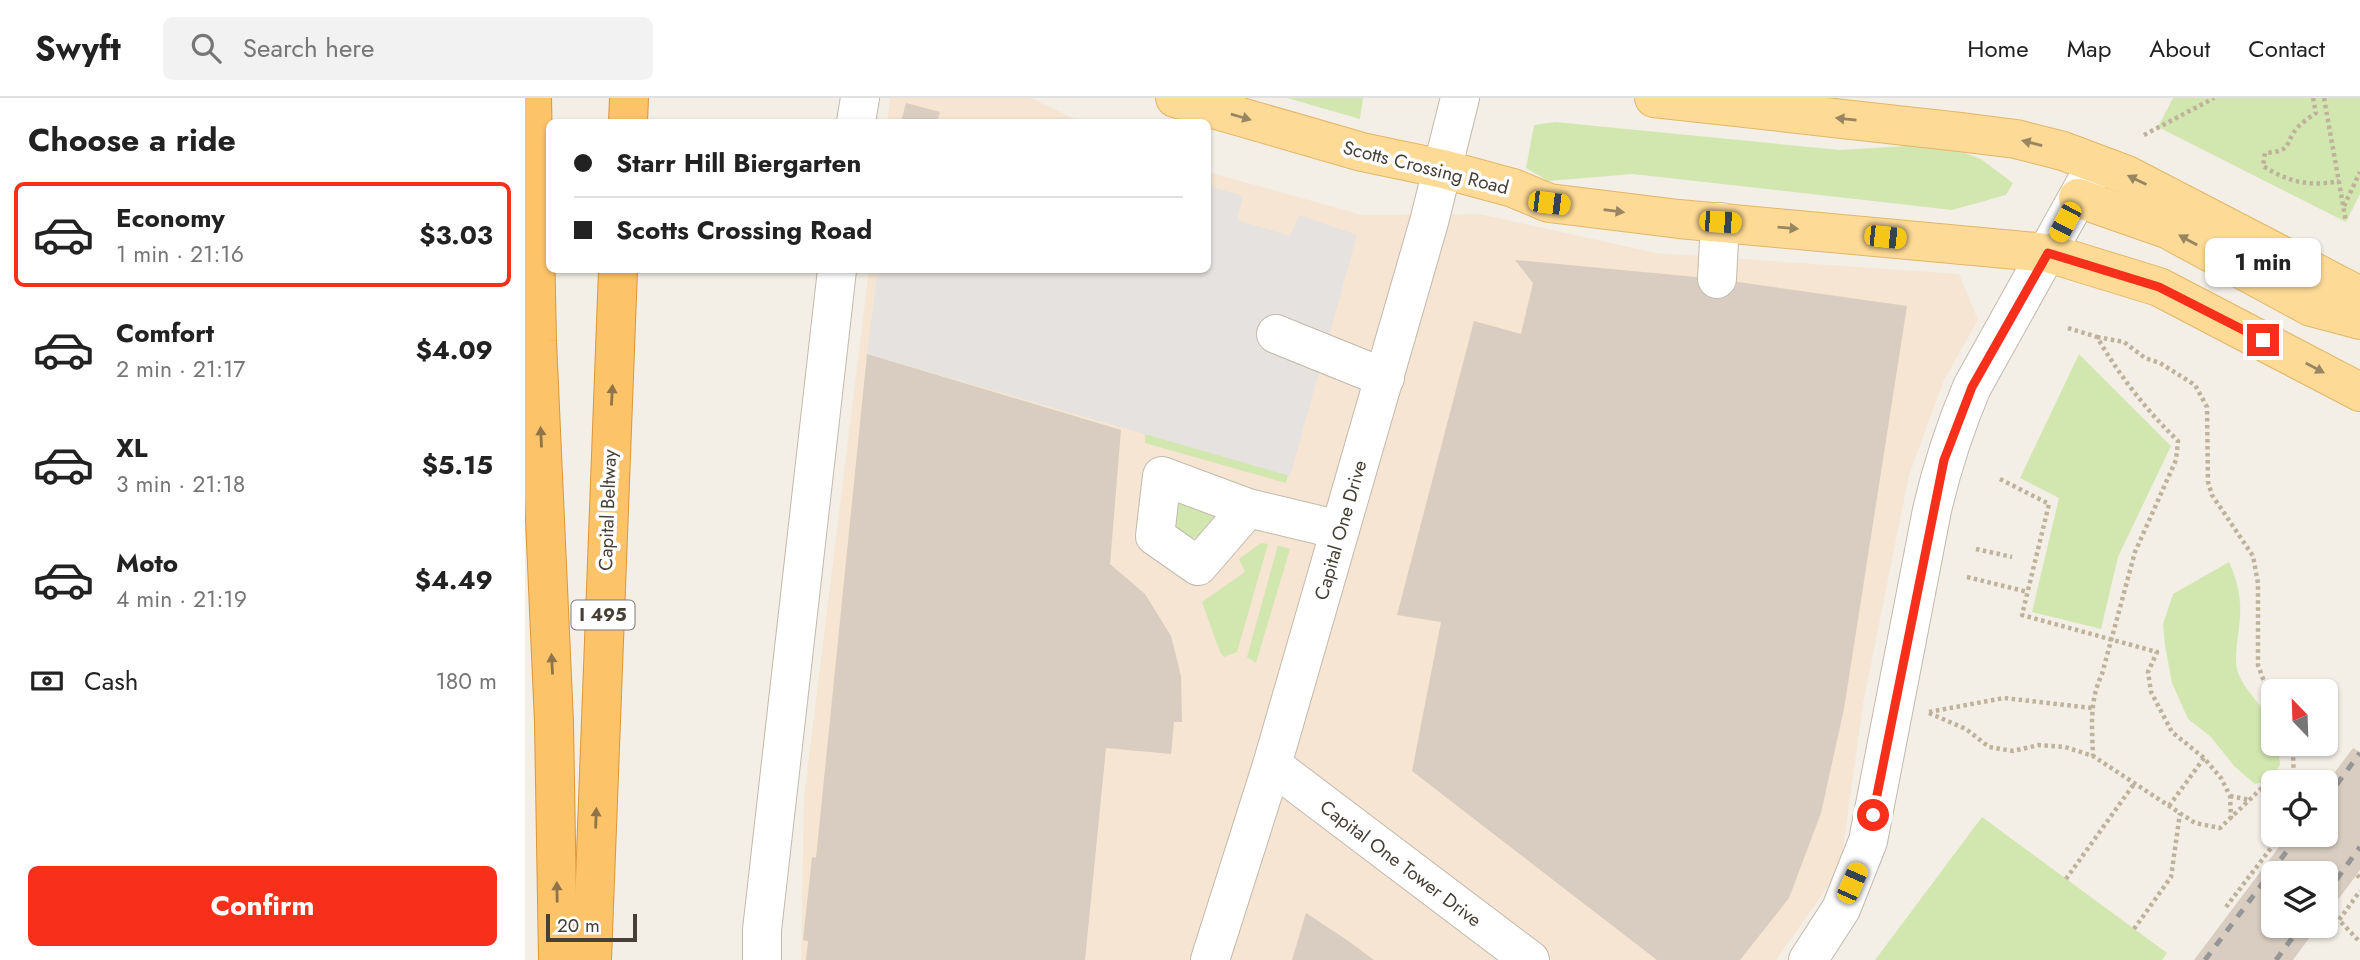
<!DOCTYPE html>
<html lang="en">
<head>
<meta charset="utf-8">
<style>
	body { margin:0; font-family:Jost,sans-serif; background:#f2f2f2; color:#222; height:100vh; display:flex; flex-direction:column; font-size:26px; white-space:nowrap }
	* { box-sizing:border-box; margin:0 }
	p { font-size:23px; color:#767676 }
	.icon { flex:none; width:38px; height:38px; fill:none; stroke:currentColor; stroke-width:2; stroke-linecap:round; stroke-linejoin:round }
	.map { position:relative; flex:1; overflow:hidden }
	.sheet { display:flex; flex-direction:column; background:#fff; width:525px }
	.sheet>* { flex:none }
	.guide { position:absolute; left:21px; top:21px; width:665px; height:154px; border-radius:10px; box-shadow:0 2px 5px #0004; display:grid; align-content:center; height:154px; padding:0 28px; background:#fff }
	.needle { width:46px; rotate:337deg }
	.controls { position:absolute; left:1736px; top:581px; display:grid; gap:14px }
	.controls a { display:grid; place-items:center; width:77px; height:77px; border-radius:10px; background:#fff; box-shadow:0 2px 5px #0004; font-size:35px }
	.scale { position:absolute; left:21px; bottom:18px; width:91px; box-sizing:border-box; padding-left:7px; border:4px solid #463f36; border-top:0; font-size:19px; line-height:24px; white-space:nowrap; color:#463f36; -webkit-text-stroke:5px #fff; paint-order:stroke }
	.end { position:absolute; width:32px; height:32px; margin:-16px; border:9px solid #f82f1a; background:#fff; box-shadow:0 0 0 4px #fff }
	.from { border-radius:50% }
	.bubble { position:absolute; height:49px; border-radius:10px; background:#fff; box-shadow:0 2px 5px #0004; font-size:23px; font-weight:700; line-height:49px; text-align:center }
	.car { position:absolute; width:21px; height:42px; margin:-21px -10px; border-radius:9px; box-shadow:0 0 5px 2px #0007; background:linear-gradient(#f5c518 24%,#345 0 40%,#f5c518 0 76%,#345 0 86%,#f5c518 0) }
	.guide b { display:flex; align-items:center; gap:24px; height:66px; font-size:26px }
	.guide b+b { border-top:2px solid #e0e0e0 }
	.guide i { width:18px; height:18px; background:#222 }
	ul { padding:0; list-style:none }
	li { display:flex; align-items:center; gap:21px; height:105px; margin:0 14px 10px; padding:0 14px; border:4px solid transparent; border-radius:10px }
	li div { flex:1 }
	li b { display:block; font-size:26px }
	li em { font-style:normal; font-weight:700 }
	li.selected { border-color:#f82f1a }
	li>.icon { width:63px; height:63px; stroke-width:1.5 }
	h2 { padding:0 28px; font-size:32px; line-height:84px }
	.pay { display:flex; align-items:center; gap:18px; height:77px; padding:0 28px; font-size:26px }
	.pay p { margin-inline-start:auto }
	.cta { display:flex; gap:14px; margin-top:auto; padding:14px 28px }
	.cta a { flex:1; height:80px; border-radius:10px; background:#f82f1a; color:#fff; font-size:28px; font-weight:700; line-height:80px; text-align:center }
	header { display:flex; align-items:center; gap:42px; box-sizing:border-box; height:98px; padding:0 35px; background:#fff; border-bottom:2px solid #e0e0e0 }
	header strong { font-size:33px }
	nav { display:flex; gap:38px; margin-inline-start:auto; font-size:24px }
	.search { width:490px; height:63px; background:#f2f2f2; display:flex; align-items:center; gap:18px; box-sizing:border-box; padding:0 24px; border-radius:10px; color:#767676; font-size:26px }
	main { display:flex; flex:1; min-height:0 }
	.map>svg:first-child { display:block }
</style>
</head>
<body>
<header>
<strong>Swyft</strong>
<div class="search"><svg class="icon" aria-label="search" viewBox="0 0 24 24"><circle cx="10" cy="10" r="6"/><path d="M15 15l6 6"/></svg>Search here</div>
<nav><a>Home</a><a>Map</a><a>About</a><a>Contact</a></nav>
</header>
<main>
<section class="sheet">
<h2>Choose a ride</h2>
<ul>
<li class="selected"><svg class="icon" aria-label="car" viewBox="0 0 24 24"><path d="M5 17H2v-5l4-1 3-4h7l3 4 3 1v5h-3M9 17h6M6 11h13"/><circle cx="7" cy="17" r="2"/><circle cx="17" cy="17" r="2"/></svg><div><b>Economy</b><p>1 min · 21:16</p></div><em>$3.03</em></li>
<li><svg class="icon" aria-label="car" viewBox="0 0 24 24"><path d="M5 17H2v-5l4-1 3-4h7l3 4 3 1v5h-3M9 17h6M6 11h13"/><circle cx="7" cy="17" r="2"/><circle cx="17" cy="17" r="2"/></svg><div><b>Comfort</b><p>2 min · 21:17</p></div><em>$4.09</em></li>
<li><svg class="icon" aria-label="car" viewBox="0 0 24 24"><path d="M5 17H2v-5l4-1 3-4h7l3 4 3 1v5h-3M9 17h6M6 11h13"/><circle cx="7" cy="17" r="2"/><circle cx="17" cy="17" r="2"/></svg><div><b>XL</b><p>3 min · 21:18</p></div><em>$5.15</em></li>
<li><svg class="icon" aria-label="car" viewBox="0 0 24 24"><path d="M5 17H2v-5l4-1 3-4h7l3 4 3 1v5h-3M9 17h6M6 11h13"/><circle cx="7" cy="17" r="2"/><circle cx="17" cy="17" r="2"/></svg><div><b>Moto</b><p>4 min · 21:19</p></div><em>$4.49</em></li>
</ul>
<div class="pay"><svg class="icon" aria-label="cash" viewBox="0 0 24 24"><path d="M3 7h18v10H3z"/><circle cx="12" cy="12" r="2"/></svg>Cash<p>180 m</p></div>
<div class="cta"><a>Confirm</a></div>
</section>
<div class="map">
<svg width="1835" height="862" viewBox="0 0 1835 862">
	<rect width="100%" height="100%" fill="#f3efe7"/>
	<g fill="#f5e5d2">
		<path d="M365,0h141l50,24h-194z"/>
		<path d="M683,74l154,43 118,-1 176,39 303,21 19,46 -34,60 -35,95 -46,229 -23,165 -64,91h-975l3,-163 65,-527h338z"/>
	</g>
	<g fill="#d2e7b0">
		<path d="M762,0h76l-3,21z"/>
		<path d="M1648,0h187v96l-14,28 -188,-95z"/>
		<path d="M1030,24l285,28 100,-6 41,15 32,24 -7,12 -54,15 -319,-36 -85,7 -22,-13 8,-43z"/>
		<path d="M1554,256l92,92 -53,111 -17,72 -69,-17 27,-114 -39,-20z"/>
		<path d="M620,336l150,13 -9,36 -141,-40z"/>
		<path d="M646,403l53,9 -23,27 -14,1 -18,-20z"/>
		<path d="M736,445l7,1 -31,108 -13,5 -4,-5 -18,-50 43,-30 -6,-13z"/>
		<path d="M753,447l12,4 -34,114 -9,-6z"/>
		<path d="M1704,464c6,13 10,26 11,41 2,19 -8,55 -2,70 12,28 35,36 35,71h5l2,21 -10,15 -15,4 -21,-18 -23,-29 -23,-18 -16,-36 -7,-38 -2,-21 10,-30z"/>
		<path d="M1457,719l185,136 -5,7h-287z"/>
	</g>
	<path fill="#e5e2df" d="M683,88l35,10 -6,24 53,16 9,-21 58,20 -67,241 -423,-122 11,-84h329z"/>
	<g fill="#d8cdc0">
		<path d="M381,5l34,9 -3,10h-36z"/>
		<path d="M990,162l202,19 190,27 -63,403 -23,104 -32,85 -49,62h-83l-245,-189 29,-149 -44,-7 77,-294 47,13 12,-51z"/>
		<path d="M342,256l254,76 -11,134 35,30 26,42 10,40 1,46h-8l-3,32 -65,-6 -21,212h-279l2,-19 -5,-1 9,-83 4,1z"/>
		<path d="M1828,650l7,4v118l-34,46v-43h-53v53h45l-25,34h-99l94,-125h38v-51z"/>
		<path d="M781,815l41,27 27,20h-82z"/>
	</g>
	<g fill="none" stroke-linecap="round" stroke-linejoin="round">
		<defs>
			<g id="minor">
				<path d="M331,24l4,-24"/>
				<path d="M1192,181l3,-57"/>
				<path d="M751,236l109,44"/>
				<path d="M723,410l-50,58 -43,-30 7,-60 86,32 92,22"/>
				<path d="M747,667l258,195"/>
				<path d="M237,862v-30l75,-660"/>
				<path d="M685,862l62,-195 157,-543 31,-124"/>
				<path d="M1283,862l33,-51 27,-68 64,-331c10,-43 23,-83 40,-123l122,-219"/>
			</g>
			<g id="major">
				<path d="M650,0l187,54 81,17 70,19 36,15 130,16 369,34 111,34 201,105"/>
				<path d="M1129,0l306,34 56,7 47,12 64,24 233,121"/>
				<path d="M1553,100l89,31 144,78 49,13"/>
			</g>
			<g id="highway">
				<path d="M7,0l5,243 17,381 4,238"/>
				<path d="M103,24l1,-24"/>
				<path d="M67,862l26,-690"/>
			</g>
		</defs>
		<use href="#minor" stroke="#c2b9ad" stroke-width="40"/>
		<use href="#major" stroke="#e3b666" stroke-width="40"/>
		<use href="#highway" stroke="#dc9739" stroke-width="40"/>
		<g stroke="#c0b19b" stroke-width="4.5" stroke-dasharray="3.5 3.5" stroke-linecap="butt">
			<path d="M1788,0l3,15c-6,4 -13,9 -18,14 -15,17 -4,24 -33,26l-2,13c26,16 46,21 76,15"/>
			<path d="M1799,0l22,124"/>
			<path d="M1619,37l70,-37"/>
			<path d="M1819,108l16,-34"/>
			<path d="M1543,230l29,9c22,38 49,73 81,104l-2,19 -41,92 -33,122c-13,27 -10,54 -9,82"/>
			<path d="M1572,239l27,5 21,16 15,5 35,22 12,22 1,75 4,13 41,61 5,27v82l15,41"/>
			<path d="M1475,381l49,25 -27,111 135,37 -9,20 3,20 21,40 32,26 17,20 9,18 1,22"/>
			<path d="M1451,451l36,8"/>
			<path d="M1442,479l61,15"/>
			<path d="M1404,614l75,-14 88,10"/>
			<path d="M1404,615l37,16 23,18 24,4 26,-6 26,2 28,9 102,67 25,5 45,-43 8,-1"/>
			<path d="M1764,646l4,10 1,26"/>
			<path d="M1758,684h11"/>
			<path d="M1705,698l20,4"/>
			<path d="M1644,708l35,-48"/>
			<path d="M1832,777l3,3"/>
			<path d="M1541,781l68,-95"/>
			<path d="M1701,809l55,-72"/>
			<path d="M1609,831l37,-52 9,-64"/>
			<path d="M1833,842l-19,-20 21,-29"/>
		</g>
		<use href="#minor" stroke="#fff" stroke-width="38"/>
		<use href="#major" stroke="#fdda96" stroke-width="38"/>
		<use href="#highway" stroke="#fcc369" stroke-width="38"/>
		<g stroke="#969696" stroke-width="5" stroke-dasharray="9 9" stroke-linecap="butt">
			<path d="M1801,701l34,-46"/>
			<path d="M1801,796l34,-47"/>
			<path d="M1680,862l94,-125"/>
			<path d="M1751,862l25,-34"/>
		</g>
	</g>
	<defs><path id="oneway-solid" d="M-6-.8H1V-3.2L6.5 0L1 3.2V.8H-6Z" transform="scale(1.75)"/></defs>
	<g fill="#988561">
		<use href="#oneway-solid" transform="translate(716 19) rotate(16)"/>
		<use href="#oneway-solid" transform="translate(1321 21) rotate(-174)"/>
		<use href="#oneway-solid" transform="translate(1507 45) rotate(-166)"/>
		<use href="#oneway-solid" transform="translate(1612 82) rotate(-154)"/>
		<use href="#oneway-solid" transform="translate(1089 113) rotate(7)"/>
		<use href="#oneway-solid" transform="translate(1263 130) rotate(5)"/>
		<use href="#oneway-solid" transform="translate(1663 142) rotate(-151)"/>
		<use href="#oneway-solid" transform="translate(1790 270) rotate(28)"/>
	</g>
	<g fill="#8f744a">
		<use href="#oneway-solid" transform="translate(87 297) rotate(-87)"/>
		<use href="#oneway-solid" transform="translate(16 339) rotate(-93)"/>
		<use href="#oneway-solid" transform="translate(27 566) rotate(-93)"/>
		<use href="#oneway-solid" transform="translate(71 720) rotate(-88)"/>
		<use href="#oneway-solid" transform="translate(32 794) rotate(-91)"/>
	</g>
	<g fill="none" stroke-linecap="round" stroke-linejoin="round">
		<path stroke="#f82f1a" stroke-width="9" d="M1348,717l71,-355 28,-73 76,-134 111,34 104,53"/>
	</g>
	<g text-anchor="middle" stroke-width="7" stroke-linejoin="round" paint-order="stroke">
		<rect fill="#fff" stroke="#7e7972" stroke-width="2" x="46.5" y="502.5" width="63" height="29" rx="5"/>
		<g font-size="18" font-weight="bold" fill="#463f36">
			<text x="78" y="523">I 495</text>
		</g>
		<g font-size="19" fill="#463f36" stroke="#fff">
			<text transform="translate(901 69) rotate(14)" y="7">Scotts Crossing Road</text>
			<text transform="translate(82 412) rotate(-88)" y="7">Capital Beltway</text>
			<text transform="translate(815 432) rotate(-74)" y="7">Capital One Drive</text>
			<text transform="translate(876 765) rotate(37)" y="7">Capital One Tower Drive</text>
		</g>
	</g>
</svg>
<div class="controls">
<a><svg class="needle" viewBox="-14 -14 28 28"><path d="M0-13l5 13h-10z" fill="#e53935"/><path d="M0 13l5-13h-10z" fill="#767676"/></svg></a>
<a><svg class="icon" aria-label="locate" viewBox="0 0 24 24"><circle cx="12" cy="12" r="6"/><path d="M12 2v4M12 18v4M2 12h4M18 12h4"/></svg></a>
<a><svg class="icon" aria-label="layers" viewBox="0 0 24 24"><path d="M12 4l9 5-9 5-9-5zM3 14l9 5 9-5"/></svg></a>
</div>
<div class="scale">20 m</div>
<i class="end from" style="left:1348px;top:717px"></i>
<i class="end" style="left:1738px;top:242px"></i>
<div class="bubble" style="left:1680px;top:140px;width:116px">1 min</div>
<i class="car" style="left:1024px;top:105px;rotate:97deg"></i>
<i class="car" style="left:1195px;top:124px;rotate:94deg"></i>
<i class="car" style="left:1540px;top:124px;rotate:208deg"></i>
<i class="car" style="left:1360px;top:139px;rotate:96deg"></i>
<i class="car" style="left:1327px;top:785px;rotate:24deg"></i>
<div class="guide">
<b><i class="from"></i>Starr Hill Biergarten</b>
<b><i></i>Scotts Crossing Road</b>
</div>
</div>
</main>
</body>
</html>
